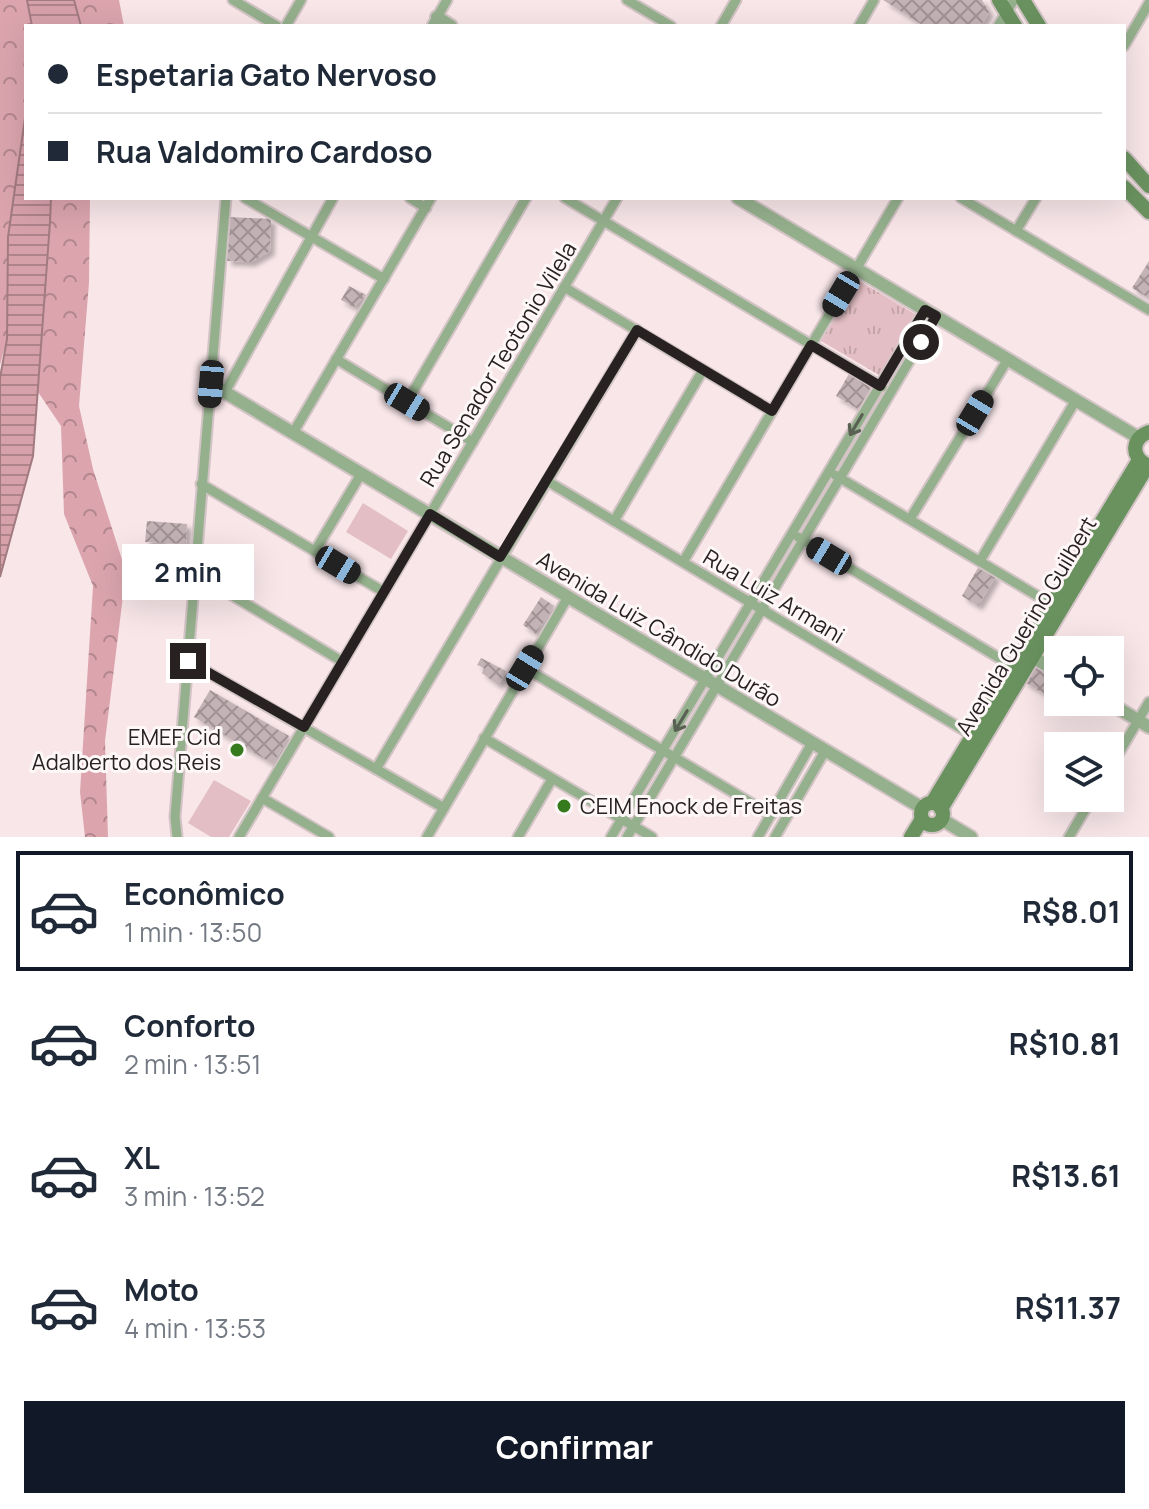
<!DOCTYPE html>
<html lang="pt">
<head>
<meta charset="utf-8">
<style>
	body { margin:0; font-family:Manrope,sans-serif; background:#f2f2f3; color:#1f2937; height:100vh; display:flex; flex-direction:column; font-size:30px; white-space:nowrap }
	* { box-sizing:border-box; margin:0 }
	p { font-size:26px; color:#747a83 }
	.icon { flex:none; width:44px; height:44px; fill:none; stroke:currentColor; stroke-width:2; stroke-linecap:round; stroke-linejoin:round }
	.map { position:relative; height:837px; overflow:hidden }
	.drawer { display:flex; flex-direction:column; background:#fff; flex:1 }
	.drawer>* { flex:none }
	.banner { position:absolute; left:24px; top:24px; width:1102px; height:176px; border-radius:0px; box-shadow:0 8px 32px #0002; display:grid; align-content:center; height:176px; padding:0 24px; background:#fff }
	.buttons { position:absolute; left:1044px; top:636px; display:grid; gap:16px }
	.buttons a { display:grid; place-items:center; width:80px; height:80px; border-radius:0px; background:#fff; box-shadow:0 8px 32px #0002; font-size:40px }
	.end { position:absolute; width:36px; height:36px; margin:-18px; border:10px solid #272122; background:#fff; box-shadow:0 0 0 4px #fff }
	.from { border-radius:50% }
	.bubble { position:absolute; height:56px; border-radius:0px; background:#fff; box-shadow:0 8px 32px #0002; font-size:26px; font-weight:700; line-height:56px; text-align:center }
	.car { position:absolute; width:24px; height:48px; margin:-24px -12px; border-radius:10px; box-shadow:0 0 6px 2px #0007; background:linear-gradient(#222 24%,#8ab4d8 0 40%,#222 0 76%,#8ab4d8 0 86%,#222 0) }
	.banner b { display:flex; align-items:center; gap:28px; height:76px; font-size:30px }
	.banner b+b { border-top:2px solid #e0e1e3 }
	.banner i { width:20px; height:20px; background:#1f2937 }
	ul { padding:14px 0 0; list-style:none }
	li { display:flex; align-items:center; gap:24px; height:120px; margin:0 16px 12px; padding:0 8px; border:4px solid transparent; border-radius:0px }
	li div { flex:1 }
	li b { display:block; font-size:30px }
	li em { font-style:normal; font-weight:700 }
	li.active { border-color:#111827 }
	li>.icon { width:72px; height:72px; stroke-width:1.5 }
	.cta { display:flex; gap:16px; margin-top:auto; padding:16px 24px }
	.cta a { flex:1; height:92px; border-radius:0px; background:#111827; color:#fff; font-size:32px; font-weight:700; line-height:92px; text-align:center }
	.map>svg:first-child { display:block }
</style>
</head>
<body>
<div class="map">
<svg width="1149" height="837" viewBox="0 0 1149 837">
	<defs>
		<pattern id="forest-crowns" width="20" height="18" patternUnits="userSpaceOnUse" patternTransform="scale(2)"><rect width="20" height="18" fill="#dca5ae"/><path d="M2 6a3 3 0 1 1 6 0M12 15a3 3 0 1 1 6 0" fill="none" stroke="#b2868d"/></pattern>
		<pattern id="park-tufts" width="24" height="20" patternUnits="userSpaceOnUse" patternTransform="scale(2)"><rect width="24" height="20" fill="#e3bfc5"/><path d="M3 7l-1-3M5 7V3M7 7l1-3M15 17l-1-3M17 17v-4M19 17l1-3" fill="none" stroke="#c3a4a9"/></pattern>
		<pattern id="water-rules" width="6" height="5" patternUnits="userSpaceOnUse" patternTransform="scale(2)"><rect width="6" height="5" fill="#d7a1aa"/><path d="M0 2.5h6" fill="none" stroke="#ae838a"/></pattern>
		<pattern id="building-cross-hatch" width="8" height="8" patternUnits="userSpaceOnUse" patternTransform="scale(2)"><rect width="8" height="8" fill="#c4b3b6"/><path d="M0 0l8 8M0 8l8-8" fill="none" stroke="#9f9194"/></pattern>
		<filter id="shadow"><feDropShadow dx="4.5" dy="4.5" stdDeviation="2" flood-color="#0004"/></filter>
	</defs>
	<rect width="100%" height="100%" fill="#f8e6e9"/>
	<g fill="url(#forest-crowns)">
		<path d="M0,0h27l5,25 -6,1v85l-18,126 -1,102 -7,26z"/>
		<path d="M74,0h45l5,26h-43z"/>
		<path d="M51,198h39l-1,85 -10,123 14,63 33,103 -21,169 3,96h-23l-5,-45 13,-206 -29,-72 -3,-88 -23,-34z"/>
	</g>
	<path fill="url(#park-tufts)" d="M858,280l57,34 -36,61 -58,-34z"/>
	<g fill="#e3bfc5">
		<path d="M363,503l45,28 -17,28 -45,-27z"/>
		<path d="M214,780l37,21 -22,36h-18l-23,-14z"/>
	</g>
	<g fill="url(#water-rules)" stroke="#a27b81" stroke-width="2">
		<path d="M27,0h47l7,26h-49z"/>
		<path d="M26,111v87h25l-1,24 -17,234 -33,121v-199l7,-39 1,-102z"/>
	</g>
	<g fill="url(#building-cross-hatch)" filter="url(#shadow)">
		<path d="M883,0h99l7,12 -8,14h-57z"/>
		<path d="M229,217l42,2 -1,32 -19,11 -24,-1z"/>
		<path d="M1149,261v37l-17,-10z"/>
		<path d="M349,286l17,9 -12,12 -13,-7z"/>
		<path d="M849,374l22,13 -13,22 -22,-13z"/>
		<path d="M147,521l40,3 -1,20 -41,-2z"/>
		<path d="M979,566l17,10 -18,30 -16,-10z"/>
		<path d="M541,597l13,9 -18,28 -13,-9z"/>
		<path d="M481,658l25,13 -8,14 -16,-12 2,-5 -7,-3z"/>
		<path d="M1033,665l23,14 -10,16 -23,-14z"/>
		<path d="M210,690l79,46 -16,28 -79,-47z"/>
	</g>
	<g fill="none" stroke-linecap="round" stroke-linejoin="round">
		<defs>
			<g id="minor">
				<path d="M233,0l44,26"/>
				<path d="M627,0l44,26"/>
				<path d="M286,26l15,-26"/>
				<path d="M432,26l15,-26"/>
				<path d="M721,26l15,-26"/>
				<path d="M859,26l15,-26"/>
				<path d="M998,26l16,-26"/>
				<path d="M1124,46l25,-43"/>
				<path d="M245,198l139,81"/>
				<path d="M410,198l16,10"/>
				<path d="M565,198l317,189"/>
				<path d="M961,198l188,112"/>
				<path d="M1016,231l20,-33"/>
				<path d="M564,287l208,124"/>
				<path d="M336,359l137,83"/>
				<path d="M225,392l108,-194"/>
				<path d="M407,402l119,-204"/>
				<path d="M293,433l138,-235"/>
				<path d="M835,475l221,132"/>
				<path d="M547,481l430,257"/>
				<path d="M201,484l183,108"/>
				<path d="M910,519l98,-160"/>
				<path d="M614,521l89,-151"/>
				<path d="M798,537l221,133"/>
				<path d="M315,551l46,-77"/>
				<path d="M980,561l96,-161"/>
				<path d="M683,562l215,-364"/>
				<path d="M195,573l148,89"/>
				<path d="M188,661l256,147"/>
				<path d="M525,668l246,147"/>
				<path d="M484,738l168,99"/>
				<path d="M1110,768l39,-66"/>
				<path d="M376,769l261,-439"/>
				<path d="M262,798l67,39"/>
				<path d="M177,837l-2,-20 51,-619"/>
				<path d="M239,837l378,-639"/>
				<path d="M427,837l141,-240"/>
				<path d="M518,837l34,-58"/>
				<path d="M611,837l314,-527"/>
				<path d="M627,837l309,-521"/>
				<path d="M758,837l54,-94"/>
				<path d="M775,837l50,-86"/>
				<path d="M1069,837l23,-39"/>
			</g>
			<g id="tertiary">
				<path d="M437,17l14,9"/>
				<path d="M738,198l401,240"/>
				<path d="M211,384l711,424"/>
				<path d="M1026,653l32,19"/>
				<path d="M1108,702l41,25"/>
				<path d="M941,819l30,18"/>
			</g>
			<g id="secondary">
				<path d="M999,0l16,26"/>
				<path d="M1023,0l16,26"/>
				<path d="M1124,158l25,28"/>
				<path d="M1124,187l25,25"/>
				<path d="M1145,464c-15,-10 -12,-26 4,-32"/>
				<path d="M932,803l207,-343"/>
				<circle cx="932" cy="814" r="11"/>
				<path d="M941,809l207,-344"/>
				<path d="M911,837l11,-18"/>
			</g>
		</defs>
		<use href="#minor" stroke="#d2c3c5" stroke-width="13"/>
		<use href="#tertiary" stroke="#d2c3c5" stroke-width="16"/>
		<use href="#secondary" stroke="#d2c3c5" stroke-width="18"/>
		<use href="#minor" stroke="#95b08d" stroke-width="9"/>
		<use href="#tertiary" stroke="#95b08d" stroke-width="12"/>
		<use href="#secondary" stroke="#6a925f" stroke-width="14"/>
	</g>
	<defs><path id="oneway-shaft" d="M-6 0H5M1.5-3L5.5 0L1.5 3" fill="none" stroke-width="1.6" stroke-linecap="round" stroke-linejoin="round" transform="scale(2)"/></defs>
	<g stroke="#586152">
		<use href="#oneway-shaft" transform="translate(856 425) rotate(121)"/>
		<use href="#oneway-shaft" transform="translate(681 721) rotate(121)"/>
	</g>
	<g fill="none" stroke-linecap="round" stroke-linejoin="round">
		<path stroke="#272122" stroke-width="10" d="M188,661l116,66 126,-213 70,43 137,-227 135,81 39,-66 69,41 45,-76 11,6 -15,26"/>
	</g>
	<g fill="#357a1d" stroke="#fef7f8" stroke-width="3">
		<circle cx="237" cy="750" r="8"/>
		<circle cx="564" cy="806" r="8"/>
	</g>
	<g text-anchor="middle" stroke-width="6" stroke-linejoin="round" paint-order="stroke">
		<g font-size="22" fill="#272122" stroke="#fef7f8">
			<text transform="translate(498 364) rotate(-59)" y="8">Rua Senador Teotonio Vilela</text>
			<text transform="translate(774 596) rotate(31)" y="8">Rua Luiz Armani</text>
			<text transform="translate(1026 626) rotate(-59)" y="8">Avenida Guerino Guilbert</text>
			<text transform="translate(659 629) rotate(31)" y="8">Avenida Luiz Cândido Durão</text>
		</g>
		<g font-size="22" fill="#272122" stroke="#fef7f8" text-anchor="end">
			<text x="221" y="745">EMEF Cid<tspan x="221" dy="25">Adalberto dos Reis</tspan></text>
			<text x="580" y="814" text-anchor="start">CEIM Enock de Freitas</text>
		</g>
	</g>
</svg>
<div class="buttons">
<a><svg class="icon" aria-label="locate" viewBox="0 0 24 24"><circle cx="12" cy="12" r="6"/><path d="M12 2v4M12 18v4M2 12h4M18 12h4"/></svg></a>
<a><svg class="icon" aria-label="layers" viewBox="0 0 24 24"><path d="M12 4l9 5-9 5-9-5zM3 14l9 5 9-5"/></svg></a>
</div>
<i class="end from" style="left:921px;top:342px"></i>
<i class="end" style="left:188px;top:661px"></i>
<div class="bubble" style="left:122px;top:544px;width:132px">2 min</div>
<i class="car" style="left:841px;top:294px;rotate:211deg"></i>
<i class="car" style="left:211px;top:384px;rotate:185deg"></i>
<i class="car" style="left:407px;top:402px;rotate:121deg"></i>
<i class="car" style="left:975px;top:413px;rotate:31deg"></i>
<i class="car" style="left:829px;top:556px;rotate:301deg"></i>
<i class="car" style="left:338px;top:565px;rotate:121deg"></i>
<i class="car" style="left:525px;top:668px;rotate:31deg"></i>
<div class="banner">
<b><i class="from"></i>Espetaria Gato Nervoso</b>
<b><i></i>Rua Valdomiro Cardoso</b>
</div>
</div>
<section class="drawer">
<ul>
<li class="active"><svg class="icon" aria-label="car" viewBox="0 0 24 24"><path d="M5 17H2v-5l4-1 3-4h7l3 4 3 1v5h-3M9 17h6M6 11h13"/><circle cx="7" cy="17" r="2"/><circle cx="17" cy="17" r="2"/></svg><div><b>Econômico</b><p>1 min · 13:50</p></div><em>R$8.01</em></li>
<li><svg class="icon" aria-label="car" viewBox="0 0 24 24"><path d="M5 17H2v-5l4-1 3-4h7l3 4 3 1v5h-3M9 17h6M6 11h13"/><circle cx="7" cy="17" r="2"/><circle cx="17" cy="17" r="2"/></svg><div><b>Conforto</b><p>2 min · 13:51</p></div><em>R$10.81</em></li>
<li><svg class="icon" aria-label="car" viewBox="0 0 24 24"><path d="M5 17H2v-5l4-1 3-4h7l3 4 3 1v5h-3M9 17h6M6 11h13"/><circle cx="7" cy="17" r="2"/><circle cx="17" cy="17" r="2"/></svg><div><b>XL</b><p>3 min · 13:52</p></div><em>R$13.61</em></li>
<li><svg class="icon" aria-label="car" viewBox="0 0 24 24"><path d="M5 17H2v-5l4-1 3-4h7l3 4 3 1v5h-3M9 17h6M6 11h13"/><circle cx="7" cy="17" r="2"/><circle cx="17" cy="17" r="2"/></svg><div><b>Moto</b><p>4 min · 13:53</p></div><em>R$11.37</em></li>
</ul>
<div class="cta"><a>Confirmar</a></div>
</section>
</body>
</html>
